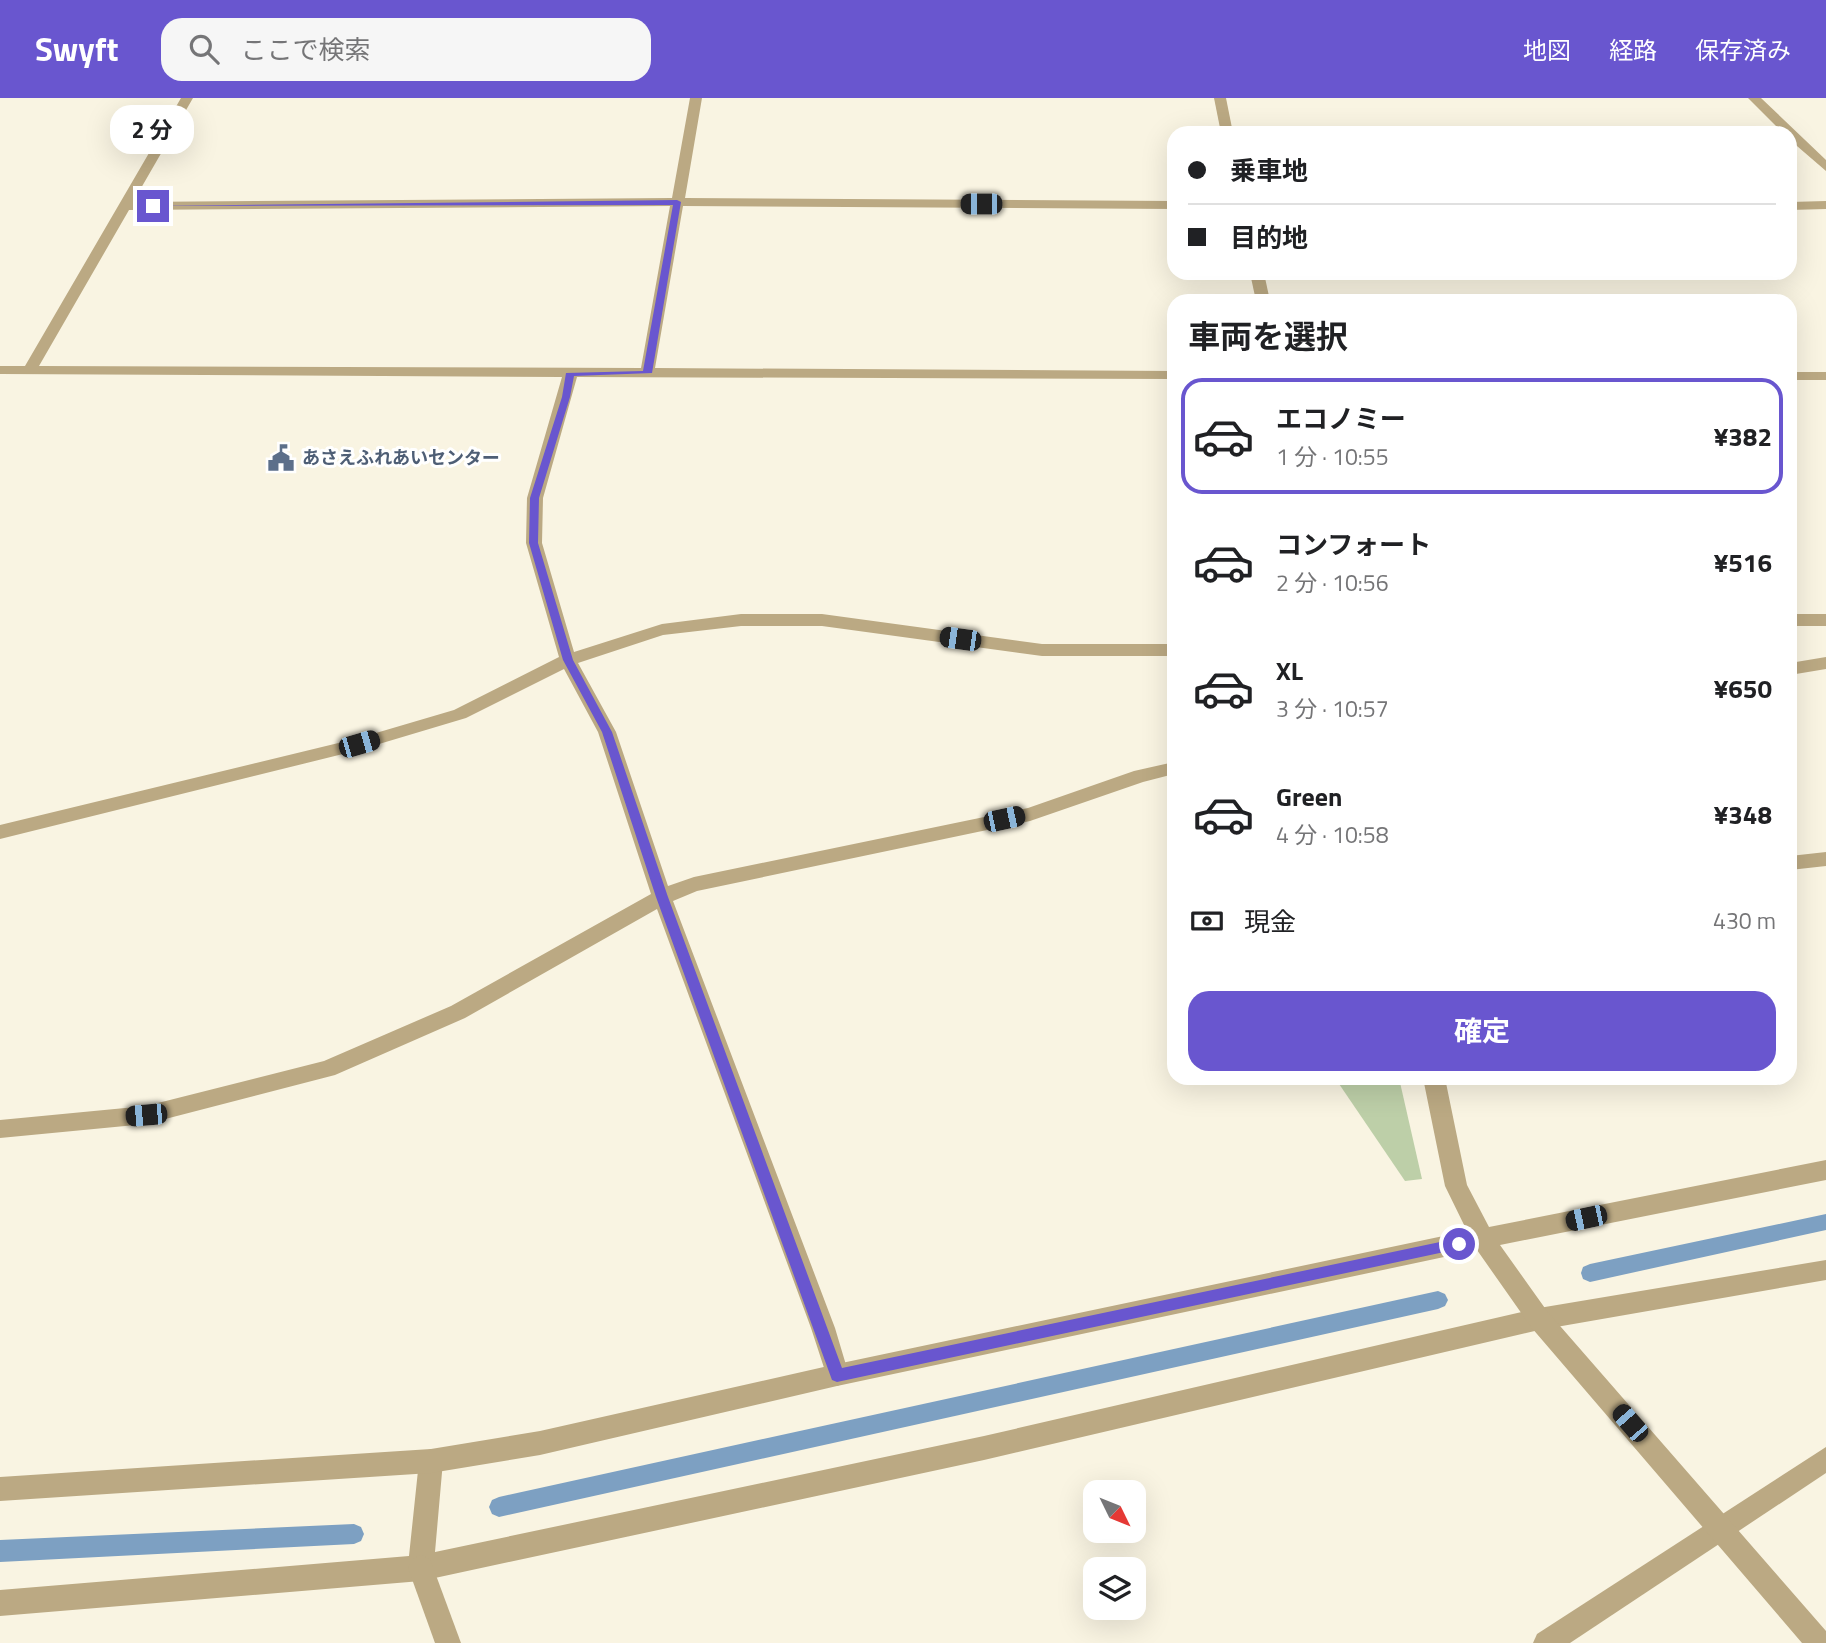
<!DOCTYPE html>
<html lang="ja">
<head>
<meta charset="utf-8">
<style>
	body { margin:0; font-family:"Titillium Web","Noto Sans JP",sans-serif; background:#f6f6f6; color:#202124; height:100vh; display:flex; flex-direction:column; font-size:26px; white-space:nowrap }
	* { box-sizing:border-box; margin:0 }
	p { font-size:23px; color:#757577 }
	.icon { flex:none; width:38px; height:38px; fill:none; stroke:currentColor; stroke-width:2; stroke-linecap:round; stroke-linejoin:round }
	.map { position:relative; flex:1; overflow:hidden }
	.drawer { position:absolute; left:1167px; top:196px; width:630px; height:791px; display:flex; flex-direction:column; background:#fff; border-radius:21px; box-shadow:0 7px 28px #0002 }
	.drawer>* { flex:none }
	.hud { position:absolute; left:1167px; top:28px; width:630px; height:154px; border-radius:21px; box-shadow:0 7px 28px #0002; display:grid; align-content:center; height:154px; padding:0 21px; background:#fff }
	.needle { width:46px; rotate:133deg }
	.controls { position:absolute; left:1083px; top:1382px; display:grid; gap:14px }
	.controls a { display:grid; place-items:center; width:63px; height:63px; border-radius:14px; background:#fff; box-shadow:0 7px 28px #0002; font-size:35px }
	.end { position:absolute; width:32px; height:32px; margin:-16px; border:9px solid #6956cf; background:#fff; box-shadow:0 0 0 4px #fff }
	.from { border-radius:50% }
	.bubble { position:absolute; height:49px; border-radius:21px; background:#fff; box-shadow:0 7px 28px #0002; font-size:23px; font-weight:700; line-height:49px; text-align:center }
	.car { position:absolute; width:21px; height:42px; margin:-21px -10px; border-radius:9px; box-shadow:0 0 5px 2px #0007; background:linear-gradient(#222 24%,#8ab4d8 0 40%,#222 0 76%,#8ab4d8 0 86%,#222 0) }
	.hud b { display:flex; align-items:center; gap:24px; height:66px; font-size:26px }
	.hud b+b { border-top:2px solid #e0e0e0 }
	.hud i { width:18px; height:18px; background:#202124 }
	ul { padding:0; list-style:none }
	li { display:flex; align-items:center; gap:21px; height:116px; margin:0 14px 10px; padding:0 7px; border:4px solid transparent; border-radius:21px }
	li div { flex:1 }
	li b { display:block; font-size:26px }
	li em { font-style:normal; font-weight:700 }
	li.selected { border-color:#6956cf }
	li>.icon { width:63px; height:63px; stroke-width:1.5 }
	h2 { padding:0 21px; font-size:32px; line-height:84px }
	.pay { display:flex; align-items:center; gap:18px; height:77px; padding:0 21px; font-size:26px }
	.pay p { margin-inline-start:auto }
	.primary-button { display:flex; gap:14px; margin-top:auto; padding:14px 21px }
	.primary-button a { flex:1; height:80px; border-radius:21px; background:#6956cf; color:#fff; font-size:28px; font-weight:700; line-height:80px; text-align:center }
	header { display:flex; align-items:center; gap:42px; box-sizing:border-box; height:98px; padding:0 35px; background:#6956cf; color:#fff }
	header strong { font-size:33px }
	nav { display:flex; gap:38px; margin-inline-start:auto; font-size:24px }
	.search { width:490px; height:63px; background:#f6f6f6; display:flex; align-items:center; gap:18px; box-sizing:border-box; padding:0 24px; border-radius:21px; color:#757577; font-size:26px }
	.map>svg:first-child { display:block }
</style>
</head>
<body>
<header>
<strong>Swyft</strong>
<div class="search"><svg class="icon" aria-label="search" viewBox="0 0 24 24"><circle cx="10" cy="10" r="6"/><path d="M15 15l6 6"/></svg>ここで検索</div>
<nav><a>地図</a><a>経路</a><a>保存済み</a></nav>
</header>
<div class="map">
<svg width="1826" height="1545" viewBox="0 0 1826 1545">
	<rect width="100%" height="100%" fill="#f9f4e2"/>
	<path fill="#bdcfa8" d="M1335,980h64l23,101 -17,2z"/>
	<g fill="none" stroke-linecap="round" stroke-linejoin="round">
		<g fill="#7da0c2" fill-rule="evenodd">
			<path d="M1826,1116v16l-236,52 -7,-3 -2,-6 2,-6 7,-3z"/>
			<path d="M1438,1193l7,3 3,6 -3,6 -7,3 -939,208 -7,-3 -3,-7 3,-7 7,-3z"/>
			<path d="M354,1426l7,3 3,7 -3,7 -7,3 -354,18v-22z"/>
		</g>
		<g fill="#bba983" fill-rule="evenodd">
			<path d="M181,0h12l-60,104 539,-4 18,-100h12l-17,100 489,3v8l-491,-3 -28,162 519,3v8l-597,-2 -34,121 -1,45 32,109 88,-28 79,-10h81l220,30h132v12h-132l-220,-30h-81l-78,9 -85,28 38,69 52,154 26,-9 334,-69 106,-37 40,-9v12l-31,8 -113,39 -333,70 -24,10 162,427 14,47 -4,8 -8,3 -8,-3 -18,-55 -154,-419 -192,109 -130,57 -189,49 -146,14v-18l146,-14 178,-45 127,-55 200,-112 -53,-162 -34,-63 -98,49 -107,32 -359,89v-14l359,-87 95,-28 105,-53 -33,-114 1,-45 35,-121 -562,-3v-8h25zM670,108l-29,162 -602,-2 90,-156z"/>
			<path d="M1826,103v8l-36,1v-8z"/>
			<rect x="1790" y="274" width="36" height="8"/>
			<rect x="1790" y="516" width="36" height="12"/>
			<path d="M1826,559v12l-36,6v-12z"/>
			<path d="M1826,754v14l-36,4v-14z"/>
			<path d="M1826,1162v20l-287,50 -555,130 -563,121 -421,35v-26l409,-34 10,-95 3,-9 9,-3 9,3 3,9 -8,91 549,-116 555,-128z"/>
			<path d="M1826,1349v26l-256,170h-37l4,-9z"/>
		</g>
		<g fill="#bba983" fill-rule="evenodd">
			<path d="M1214,0h12l7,35h-12z"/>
			<path d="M1748,0h13l65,62v11l-36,-31v-7h-7z"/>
			<path d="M1250,175h14l6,28h-14z"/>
			<path d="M1423,980h22l22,107 22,42 337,-67v20l-326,65 47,66 279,320v12h-24l-271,-316 -54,-77 -640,136 -297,69 -109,18 -431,28v-24l431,-28 109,-18 297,-67 630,-133 -22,-45z"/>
			<path d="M421,1457l9,4 31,84h-26l-27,-75 4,-9z"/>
		</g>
	</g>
	<path fill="#6956cf" d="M677,102l4,2 -29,171 -78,3 -4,21 -31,101 -1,45 35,117 39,72 56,165 174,471 617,-130 4,1v9l-626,134 -5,-2 -176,-483 -54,-165 -39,-72 -34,-117 1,-45 32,-101 4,-24 77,-2 30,-166 -523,1z"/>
	<defs>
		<symbol id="civic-bare" viewBox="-9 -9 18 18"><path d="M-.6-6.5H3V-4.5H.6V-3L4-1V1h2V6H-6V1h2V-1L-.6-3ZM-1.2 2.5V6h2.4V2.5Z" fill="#5c6f8a" stroke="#fff" stroke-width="2.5" paint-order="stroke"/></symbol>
	</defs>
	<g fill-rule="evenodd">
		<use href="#civic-bare" x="262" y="341" width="38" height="38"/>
	</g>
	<g text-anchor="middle" stroke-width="6" stroke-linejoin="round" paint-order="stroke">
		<g font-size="18" font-weight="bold" fill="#4e5e75" stroke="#fff" text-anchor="start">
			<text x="302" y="366">あさえふれあいセンター</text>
		</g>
	</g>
</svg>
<div class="controls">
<a><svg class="needle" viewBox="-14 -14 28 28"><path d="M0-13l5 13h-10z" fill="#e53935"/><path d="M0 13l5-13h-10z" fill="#757577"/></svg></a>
<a><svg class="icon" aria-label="layers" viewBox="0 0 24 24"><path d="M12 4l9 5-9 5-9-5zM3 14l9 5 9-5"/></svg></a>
</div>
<i class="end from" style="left:1459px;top:1146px"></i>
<i class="end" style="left:153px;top:108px"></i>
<div class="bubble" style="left:110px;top:7px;width:84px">2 分</div>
<i class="car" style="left:981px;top:106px;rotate:270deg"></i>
<i class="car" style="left:960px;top:541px;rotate:278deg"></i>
<i class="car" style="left:359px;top:646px;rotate:74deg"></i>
<i class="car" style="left:1004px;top:721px;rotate:78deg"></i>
<i class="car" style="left:146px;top:1017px;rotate:265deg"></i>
<i class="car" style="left:1586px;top:1120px;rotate:258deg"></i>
<i class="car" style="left:1630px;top:1325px;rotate:319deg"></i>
<div class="hud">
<b><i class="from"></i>乗車地</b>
<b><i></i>目的地</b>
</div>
<section class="drawer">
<h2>車両を選択</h2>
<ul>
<li class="selected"><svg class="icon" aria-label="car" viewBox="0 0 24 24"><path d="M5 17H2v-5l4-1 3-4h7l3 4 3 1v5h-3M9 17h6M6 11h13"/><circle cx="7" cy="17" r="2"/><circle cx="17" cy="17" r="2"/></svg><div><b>エコノミー</b><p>1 分 · 10:55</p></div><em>¥382</em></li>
<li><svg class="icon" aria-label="car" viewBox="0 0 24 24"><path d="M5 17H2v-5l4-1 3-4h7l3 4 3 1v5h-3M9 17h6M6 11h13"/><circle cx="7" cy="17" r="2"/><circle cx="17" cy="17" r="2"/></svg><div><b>コンフォート</b><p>2 分 · 10:56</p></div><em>¥516</em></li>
<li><svg class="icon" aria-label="car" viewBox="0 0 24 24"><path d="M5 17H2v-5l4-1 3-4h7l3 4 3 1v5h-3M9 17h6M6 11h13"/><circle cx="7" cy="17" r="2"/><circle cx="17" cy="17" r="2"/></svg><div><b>XL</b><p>3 分 · 10:57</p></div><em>¥650</em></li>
<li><svg class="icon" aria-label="car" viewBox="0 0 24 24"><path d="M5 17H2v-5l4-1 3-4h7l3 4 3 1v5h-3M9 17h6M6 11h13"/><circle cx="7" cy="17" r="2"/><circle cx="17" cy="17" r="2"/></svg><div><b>Green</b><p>4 分 · 10:58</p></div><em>¥348</em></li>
</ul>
<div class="pay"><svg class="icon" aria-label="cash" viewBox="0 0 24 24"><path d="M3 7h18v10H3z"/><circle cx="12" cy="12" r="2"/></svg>現金<p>430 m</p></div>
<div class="primary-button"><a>確定</a></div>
</section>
</div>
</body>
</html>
